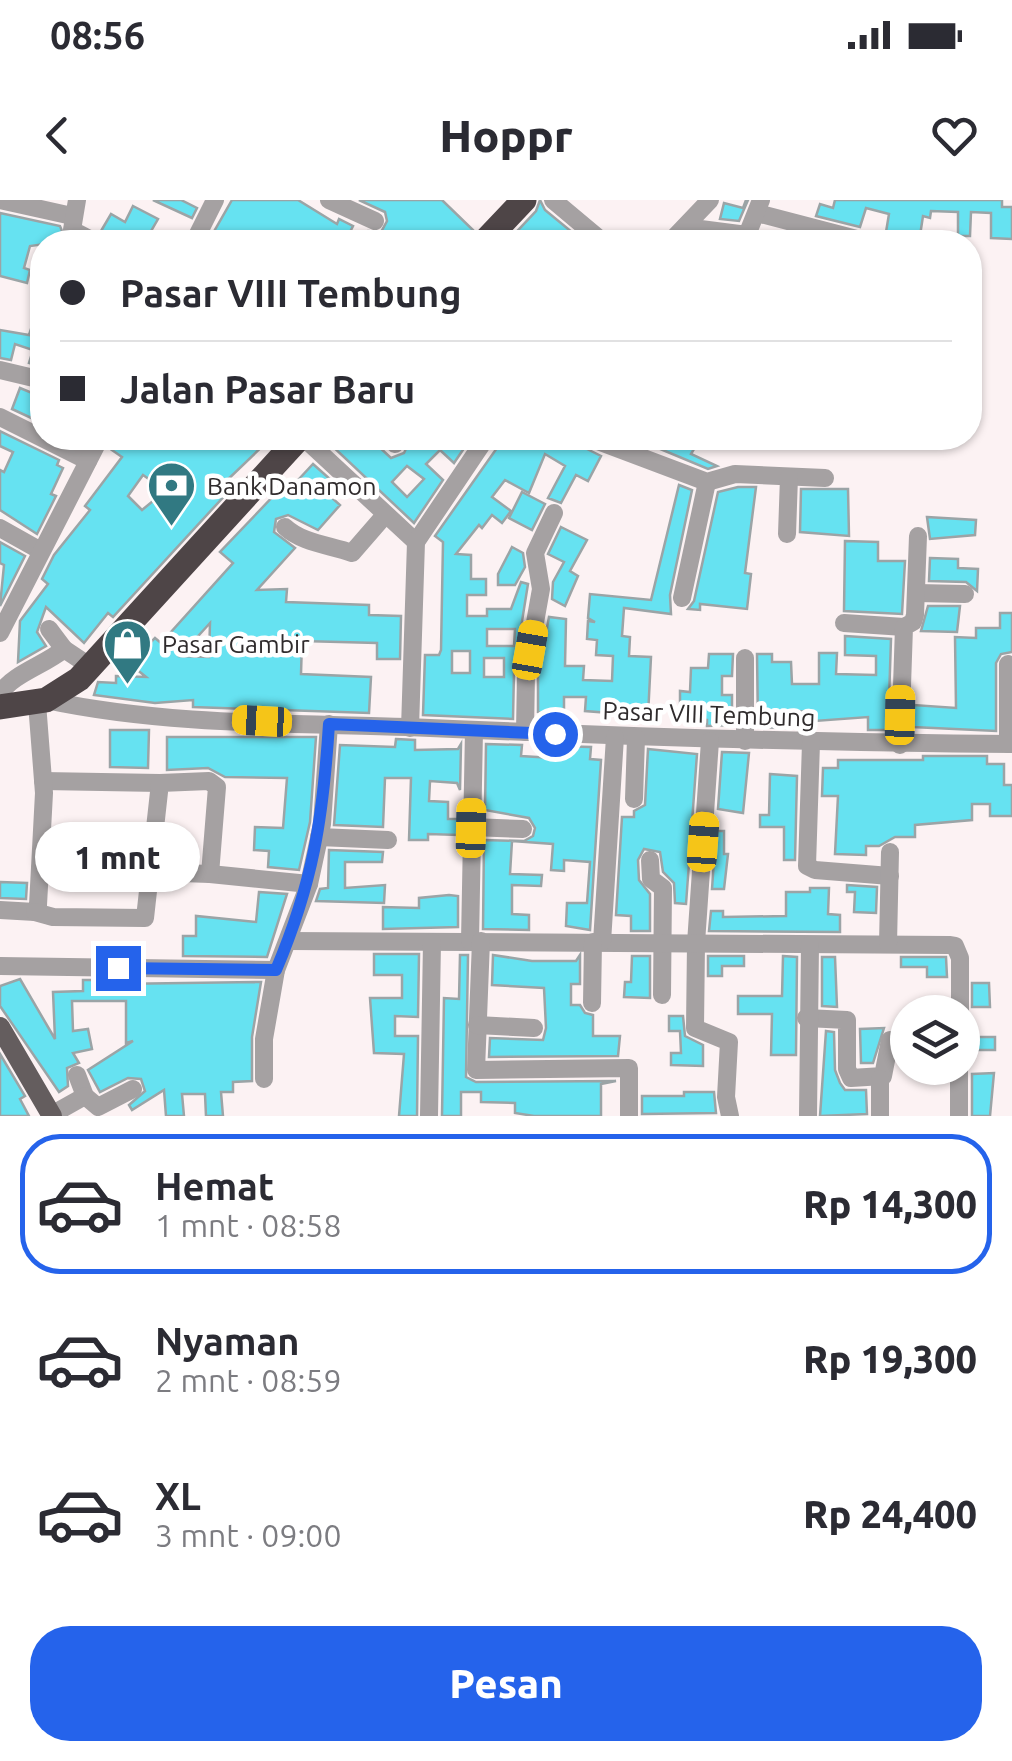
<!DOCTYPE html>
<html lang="id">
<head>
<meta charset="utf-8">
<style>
	body { margin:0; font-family:Ubuntu,sans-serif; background:#f7f7f7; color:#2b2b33; height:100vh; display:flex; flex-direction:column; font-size:38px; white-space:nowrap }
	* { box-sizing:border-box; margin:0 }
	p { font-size:32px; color:#7c7c81 }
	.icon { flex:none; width:55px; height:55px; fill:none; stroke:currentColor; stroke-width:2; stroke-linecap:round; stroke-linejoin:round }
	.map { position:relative; height:916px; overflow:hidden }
	.drawer { display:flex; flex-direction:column; background:#fff; flex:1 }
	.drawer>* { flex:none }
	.guide { position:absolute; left:30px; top:30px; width:952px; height:220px; border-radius:40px; box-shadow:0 2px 8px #0004; display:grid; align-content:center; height:220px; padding:0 30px; background:#fff }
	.buttons { position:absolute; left:890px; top:795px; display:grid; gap:20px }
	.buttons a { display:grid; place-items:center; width:90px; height:90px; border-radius:50%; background:#fff; box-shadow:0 2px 8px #0004; font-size:50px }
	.end { position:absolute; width:45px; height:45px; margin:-22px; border:12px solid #2563eb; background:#fff; box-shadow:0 0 0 5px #fff }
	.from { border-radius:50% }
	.bubble { position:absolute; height:70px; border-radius:35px; background:#fff; box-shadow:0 2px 8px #0004; font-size:32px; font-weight:800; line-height:70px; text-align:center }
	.car { position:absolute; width:30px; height:60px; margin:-30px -15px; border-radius:12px; box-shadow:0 0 8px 2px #0007; background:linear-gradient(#f5c518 24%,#345 0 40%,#f5c518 0 76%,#345 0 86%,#f5c518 0) }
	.guide b { display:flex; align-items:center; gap:35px; height:95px; font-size:38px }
	.guide b+b { border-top:2px solid #e1e1e2 }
	.guide i { width:25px; height:25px; background:#2b2b33 }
	ul { padding:18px 0 0; list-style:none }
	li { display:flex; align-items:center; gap:30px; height:140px; margin:0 20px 15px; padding:0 10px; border:5px solid transparent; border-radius:40px }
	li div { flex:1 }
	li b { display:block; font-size:38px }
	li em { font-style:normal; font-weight:800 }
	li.active { border-color:#2563eb }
	li>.icon { width:90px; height:90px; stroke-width:1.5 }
	.cta { display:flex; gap:20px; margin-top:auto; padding:20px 30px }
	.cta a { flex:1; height:115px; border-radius:40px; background:#2563eb; color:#fff; font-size:40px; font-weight:800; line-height:115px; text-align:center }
	.status { display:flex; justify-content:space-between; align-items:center; height:70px; padding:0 50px; background:#fff; direction:ltr }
	.status svg { height:28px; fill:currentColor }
	header { display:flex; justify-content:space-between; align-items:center; height:130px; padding:0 30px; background:#fff; font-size:45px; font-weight:800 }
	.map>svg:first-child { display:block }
</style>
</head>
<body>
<div class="status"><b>08:56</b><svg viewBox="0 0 49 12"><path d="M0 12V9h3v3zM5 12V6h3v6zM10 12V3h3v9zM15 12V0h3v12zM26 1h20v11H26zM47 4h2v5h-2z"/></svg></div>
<header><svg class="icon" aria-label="back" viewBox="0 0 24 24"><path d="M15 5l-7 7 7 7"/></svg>Hoppr<svg class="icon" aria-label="heart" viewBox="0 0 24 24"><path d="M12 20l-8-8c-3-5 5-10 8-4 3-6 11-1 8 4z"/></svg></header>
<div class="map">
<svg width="1012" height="916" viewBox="0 0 1012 916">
	<rect width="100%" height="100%" fill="#fcf2f3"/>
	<g fill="#66e2f1" stroke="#9ba4a6" stroke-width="2.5" fill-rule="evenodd">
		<path d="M153,0h28l16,8 -5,10z"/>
		<path d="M232,0h66l39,24 2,-5 14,7 -8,16h-137z"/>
		<path d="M359,0h83l31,30 -6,12h-110l11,-11 13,1 6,-11 -2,-9z"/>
		<path d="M540,0l5,10 39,32 -46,-3 -31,3 29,-31z"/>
		<path d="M746,0h2l-9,21 -19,-2 4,-16 19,5z"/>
		<path d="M835,0h167v7h10v32l-21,-1v-25l-20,-1 -1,24h-12v-24l-27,-1 -1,7 -7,-2 -4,26 -34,-4 4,-24 -23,-6 -6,19 -44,-11 4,-12 13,4z"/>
		<path d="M133,6l25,13 -8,14 20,9 -63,-2 -6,-9 10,-17 14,8z"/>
		<path d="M0,13l60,13 6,15 -36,5 -6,22 6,2 -3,13 -27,-7z"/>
		<path d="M35,117l7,3v47l-13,-4 4,-13 -18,-6 -4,16 -11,-2v-28l29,5z"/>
		<path d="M20,188l22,9v26l-30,-14z"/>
		<path d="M0,231l59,29 -2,5 6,3 -12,26 5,2 -19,38 -37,-24v-40l4,2 9,-20 -13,-6z"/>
		<path d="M112,238h159l-50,48 7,6 -115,125 -5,-4 -24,30 -38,-36 -9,25 9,14 -28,16 2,-41 28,-37 -6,-5 12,-24 36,-45 -5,-4 37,-49 -13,-9zM164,266l22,18 -15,17 -7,-9 -22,18 -14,-14 15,-21 10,7z"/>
		<path d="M334,238h44l-1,7 14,13 13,-5 7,-15h60l-17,25 -14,-13 -14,14 17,16 -29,43 -85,-80zM407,266l17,13 -17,18 -15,-15z"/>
		<path d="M504,238h61l36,18 -13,25 -12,-6 -15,28 -13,-5 17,-32 -20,-12 -16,39 -24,-13 -13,17 19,14 -9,12 -10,-8 -10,13 -3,-3 -23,29 15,1v24h15v16h-19v21h20v-7h24l10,-27 7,2 -14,87 -1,48 -90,-4 2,-60h14l2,-5 2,-108 -8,-6zM487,429h28l-1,17h-27zM452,451h18v22h-18zM484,458h20v19h-20z"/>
		<path d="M634,238h40l20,11 -3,5 26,12 -9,3z"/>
		<path d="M313,264l27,24 -9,9 9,8 -22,25 -30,-15 -12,4 -2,13 21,16 -38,42 30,-1 -1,13 83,3v10l32,1 -1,43h-23v-16l-75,-2 -1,33 70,3 -2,36 -176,-6v-7l-38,3 -61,-8 4,-13 18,1v-7l30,1 -16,-13 25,-26 6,5 72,-80 -13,-11 60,-63 5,5zM210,423l-1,34 -29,-1z"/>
		<path d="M679,285l13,5 -22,105 1,19 -47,-6 -2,28 8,1 -1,19 22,1 -3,59 -63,-5 1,-14h-22v21l-26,-6v-37l11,-58 17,2 -1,47h19l-1,14 29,1 1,-25 -17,-1 1,-15 -10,-1 1,-18 7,1 -7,-4 2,-24 61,6z"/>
		<path d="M738,287h18l-11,86 6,1 -4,35 -47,-5v6l-12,-1 6,-8 24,-109z"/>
		<path d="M801,289h47l1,47 -49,-4z"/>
		<path d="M522,292l23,12 -13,26 -23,-12z"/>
		<path d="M927,317l49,3 -1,15 -45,4z"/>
		<path d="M561,327l26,13 -17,31 8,5 -13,30 -13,-7 1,-17 11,-20 -16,-8z"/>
		<path d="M845,341l33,1v19h27l-3,53 -58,-3z"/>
		<path d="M0,342l25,14 -25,50 4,-41 -4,-2z"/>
		<path d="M512,347l11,6 2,14 -10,18h-17v-11z"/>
		<path d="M930,358l28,1v9l20,1 -1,22 -11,-9 -37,-1z"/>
		<path d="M928,406h32l-3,26 -36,-1z"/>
		<path d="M1000,413h12v39l-11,2 -5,9v68l-83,-4 1,-22 42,3 -1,-71 21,1v-10h24z"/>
		<path d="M845,436l46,3 -3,91h-20v-13l-53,4v-9l-24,-1 -5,3v14l-28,-1 -1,-73h15v8h19l1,22h27v-31h18l-1,21 40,1v-19l-31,-1z"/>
		<path d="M709,454h24l-1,22h-10v19h10v30l-25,1v-6l-27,-1v-28l10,1 1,-24h17z"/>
		<path d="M110,530h39l-1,38 -38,-1z"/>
		<path d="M167,537h149l-6,85 -11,48 -31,-3 1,-16 -15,-1 1,-23 28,1 4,-50 -62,-1 -17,-9 -41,2z"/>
		<path d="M396,539l19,1v10l43,-1 3,-5 -1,46 -3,-7 -27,-2 -1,20 19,1v17h12l-1,16 -31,-1v6h-19l2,-62h-26l-2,49 -49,-2 6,-80 55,2z"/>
		<path d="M486,544l36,1 -1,11 32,2 1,-12 37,1 -1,12 11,1 -11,170 -24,-4 1,-23h20l3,-41 -26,-2v11l-13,-1 2,-26 -41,-3 -2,33 32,1 -1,11 -29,-1v29l17,1v15l-46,-1 1,-89 40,1 9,-5 2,-8 -6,-10 -44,-8z"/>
		<path d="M648,549l49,5 -11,150 -11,-1 -1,-20 -11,-11 -3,-20 -16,-3 -6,11 1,20 11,14v37h-19v-15l-15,-1 6,-98h12v-6l11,-6z"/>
		<path d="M722,552l27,1 -6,60 -25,-4z"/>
		<path d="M923,556h64v8h17v21h8v31h-22v-12h-18v16l-57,5v12h-20l-16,9h-13v9l-31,-1 3,-58h-16l1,-28h15v-8h85z"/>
		<path d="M770,574l27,2 -2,84h-11v-33h-24v-12h9z"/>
		<path d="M716,631h8v23h4l-4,35h-12z"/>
		<path d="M329,650l54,2 -1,10h-37v26l40,-3 -1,18 -68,-2 4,-12 8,-1z"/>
		<path d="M0,682l27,1 -1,16 -26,-1z"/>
		<path d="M847,685l30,2 -1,26 -22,-1 1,-20h-8z"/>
		<path d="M810,688h19l-1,26 12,1v17l-131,-1 2,-20h12v6l63,-1v-24h24z"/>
		<path d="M259,692l28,2 -20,63 -84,-1v-20h13v-20l60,6z"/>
		<path d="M449,695l9,1v31l-75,2v-22l36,1v-10z"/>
		<path d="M374,754h45l-1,63 -23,-1v20h23l-1,80h-18l5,-62 -30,-1 -4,-55h32v-23h-28z"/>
		<path d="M460,755h8l-2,122 10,5 140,-1 -15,3v32h-67l-19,-3v-10l-34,-1v-10h-20v24h-19l2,-118 15,1z"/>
		<path d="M493,755l39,6h44l4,-6v29h-9v21h9l5,8 8,2v21h27l-2,20 -129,1 1,-19 53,2 3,-12 -2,-40 -52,-3z"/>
		<path d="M632,756h18v42l-26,-1 1,-15h6z"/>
		<path d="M708,756h36v10h-22v10h-14z"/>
		<path d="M783,756l14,1 -1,98h-25l1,-41h-34v-18h44z"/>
		<path d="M822,757h13l2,50 -15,-1z"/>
		<path d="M901,757h45l1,20h-20v-10h-26z"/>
		<path d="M20,779l35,60 -2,-47 30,-1v-11h31v4l147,-2 -9,55v44l-19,1v10h-12l2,24h-17l-1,-22h-23l2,22h-18l-2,-26 -32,20 -3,-5 16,-14 -4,-12 -13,-1 -28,14 -12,-22 45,-29 -7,2v-42h-54l1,30 15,-2 4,20 -19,4 6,10 -12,5 1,18 -9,6 -59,-86v-20z"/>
		<path d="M972,783h17l1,24h-18z"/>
		<path d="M669,816h14l2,20 18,9v21l-32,-1v-12h10l-1,-22h-11z"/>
		<path d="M884,828l-11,35h-12l-1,-34z"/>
		<path d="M826,831l8,1 1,38 5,13 5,7h21l1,24 -47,2z"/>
		<rect x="968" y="837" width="27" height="13"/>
		<path d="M0,854l25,42 -5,3 9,17h-29z"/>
		<path d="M994,873l-4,43h-18v-42z"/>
		<path d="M684,892h30l2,21 -74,1v-18h42z"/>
	</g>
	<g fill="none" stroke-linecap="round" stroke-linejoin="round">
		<g stroke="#a5a1a2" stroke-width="18">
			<path d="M0,0l72,16"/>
			<path d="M77,0l-5,30 23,12"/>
			<path d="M329,0l46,21"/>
			<path d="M553,0l50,42"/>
			<path d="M757,13l111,29"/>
			<path d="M685,27l62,8 14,-35"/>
			<path d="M194,42l21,-42"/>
			<path d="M670,42l40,-42"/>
			<path d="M0,170l42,10"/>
			<path d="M0,217l88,44"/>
			<path d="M304,238l112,104"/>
			<path d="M390,238l5,6"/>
			<path d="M590,238l117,44 28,-8 90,4"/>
			<path d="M285,327c17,16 45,18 67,26l33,-38"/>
			<path d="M0,328l41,23"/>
			<path d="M787,334l2,-57"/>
			<path d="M917,393l48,1"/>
			<path d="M682,398l25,-116"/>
			<path d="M844,423l60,4"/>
			<path d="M49,429l15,20"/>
			<path d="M0,433l100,-195"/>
			<path d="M745,458v83"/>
			<path d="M0,494c12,-20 45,-29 64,-45l27,18"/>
			<path d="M46,500c117,25 241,23 361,27 202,9 403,16 605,17"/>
			<path d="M410,528l6,-186 70,-104"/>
			<path d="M525,532l1,-59 15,-84 -6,-36 19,-40"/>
			<path d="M710,541l-14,202 -1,85 34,14 -3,55 4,19"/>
			<path d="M811,543l-4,123 8,4 75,6"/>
			<path d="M1008,544v-80"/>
			<path d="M900,545l4,-118 9,-5 2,-7 3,-79"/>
			<path d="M43,581l117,2"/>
			<path d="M634,599l2,-61"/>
			<path d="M471,627l52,2"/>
			<path d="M319,637l69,3"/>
			<path d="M650,660l1,19 12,9 -1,107"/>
			<path d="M40,668l170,6 99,10"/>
			<path d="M0,710l35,2 3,-7 6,-112 -7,-90"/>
			<path d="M35,712l18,5 92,1 15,-135 49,-2 8,6 -7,87"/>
			<path d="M288,741l661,4 6,1 5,12v54"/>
			<path d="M470,741l4,-211"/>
			<path d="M481,741l-5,129 153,-2v48"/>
			<path d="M602,742l13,-205"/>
			<path d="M888,744l2,-92"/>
			<path d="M0,766l276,4"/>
			<path d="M592,803l1,-61"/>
			<path d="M806,818l41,2v49l4,9 32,-2 7,-36"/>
			<path d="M477,825l57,3"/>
			<path d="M959,868v48"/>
			<path d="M77,875l8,21 13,11 35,-18"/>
			<path d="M264,879v-40l12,-69 33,-86 13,-60 7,-100"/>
			<path d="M51,915l34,-19"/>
			<path d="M429,916l3,-174"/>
			<path d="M808,916l2,-171"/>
			<path d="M880,916v-37"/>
		</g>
		<path stroke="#645d5e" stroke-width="20" d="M0,827l52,89"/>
		<g stroke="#4e4547" stroke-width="25">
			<path d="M484,42l40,-42"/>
			<path d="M0,507l46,-7 33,-21 220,-241"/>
		</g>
	</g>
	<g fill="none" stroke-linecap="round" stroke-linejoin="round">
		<path stroke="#2563eb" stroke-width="12" d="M118,768l158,2c37,-87 47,-152 53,-246l226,10"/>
	</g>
	<defs>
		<symbol id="bank-pin" viewBox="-11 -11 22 30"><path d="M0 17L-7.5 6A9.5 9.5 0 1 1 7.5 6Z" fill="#317982" stroke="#fff"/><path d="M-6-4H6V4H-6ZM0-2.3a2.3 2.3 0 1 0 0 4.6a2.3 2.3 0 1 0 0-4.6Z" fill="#fff"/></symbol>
		<symbol id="shop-pin" viewBox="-11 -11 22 30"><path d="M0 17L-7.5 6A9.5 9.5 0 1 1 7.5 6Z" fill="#317982" stroke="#fff"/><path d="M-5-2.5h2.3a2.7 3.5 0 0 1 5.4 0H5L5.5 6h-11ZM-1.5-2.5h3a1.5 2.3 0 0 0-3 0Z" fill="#fff"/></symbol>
	</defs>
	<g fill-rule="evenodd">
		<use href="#bank-pin" x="144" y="258" width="55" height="75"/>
		<use href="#shop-pin" x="100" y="416" width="55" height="75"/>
	</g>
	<g text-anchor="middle" stroke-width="9" stroke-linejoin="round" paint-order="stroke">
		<g font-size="25" fill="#2f2b2c" stroke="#fff" text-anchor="start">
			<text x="207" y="295">Bank Danamon</text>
			<text x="162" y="453">Pasar Gambir</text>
		</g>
		<g font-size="25" fill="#2f2b2c" stroke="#fff">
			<text transform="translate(709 514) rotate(2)" y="9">Pasar VIII Tembung</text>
		</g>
	</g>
</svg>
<div class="buttons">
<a><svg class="icon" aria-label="layers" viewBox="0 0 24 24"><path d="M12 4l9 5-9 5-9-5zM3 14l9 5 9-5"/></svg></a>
</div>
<i class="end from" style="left:555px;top:534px"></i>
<i class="end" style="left:118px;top:768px"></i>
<div class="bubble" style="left:35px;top:622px;width:165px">1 mnt</div>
<i class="car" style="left:530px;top:450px;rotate:10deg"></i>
<i class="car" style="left:900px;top:515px;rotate:1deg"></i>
<i class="car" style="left:262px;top:521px;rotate:273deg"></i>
<i class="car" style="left:471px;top:628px;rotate:1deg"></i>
<i class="car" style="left:703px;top:642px;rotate:4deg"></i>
<div class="guide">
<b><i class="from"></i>Pasar VIII Tembung</b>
<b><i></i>Jalan Pasar Baru</b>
</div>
</div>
<section class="drawer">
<ul>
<li class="active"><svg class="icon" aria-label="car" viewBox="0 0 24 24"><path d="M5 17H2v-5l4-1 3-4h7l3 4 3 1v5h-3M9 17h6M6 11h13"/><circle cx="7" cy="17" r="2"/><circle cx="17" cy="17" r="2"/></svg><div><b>Hemat</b><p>1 mnt · 08:58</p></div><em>Rp 14,300</em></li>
<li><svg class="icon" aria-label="car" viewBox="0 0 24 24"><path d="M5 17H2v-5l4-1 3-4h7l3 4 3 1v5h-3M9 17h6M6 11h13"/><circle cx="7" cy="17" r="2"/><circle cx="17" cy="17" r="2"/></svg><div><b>Nyaman</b><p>2 mnt · 08:59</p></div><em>Rp 19,300</em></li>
<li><svg class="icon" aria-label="car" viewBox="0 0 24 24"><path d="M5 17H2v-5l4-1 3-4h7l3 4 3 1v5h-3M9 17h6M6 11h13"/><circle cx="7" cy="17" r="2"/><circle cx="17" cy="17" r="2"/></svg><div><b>XL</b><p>3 mnt · 09:00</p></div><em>Rp 24,400</em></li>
</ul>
<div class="cta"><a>Pesan</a></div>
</section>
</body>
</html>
